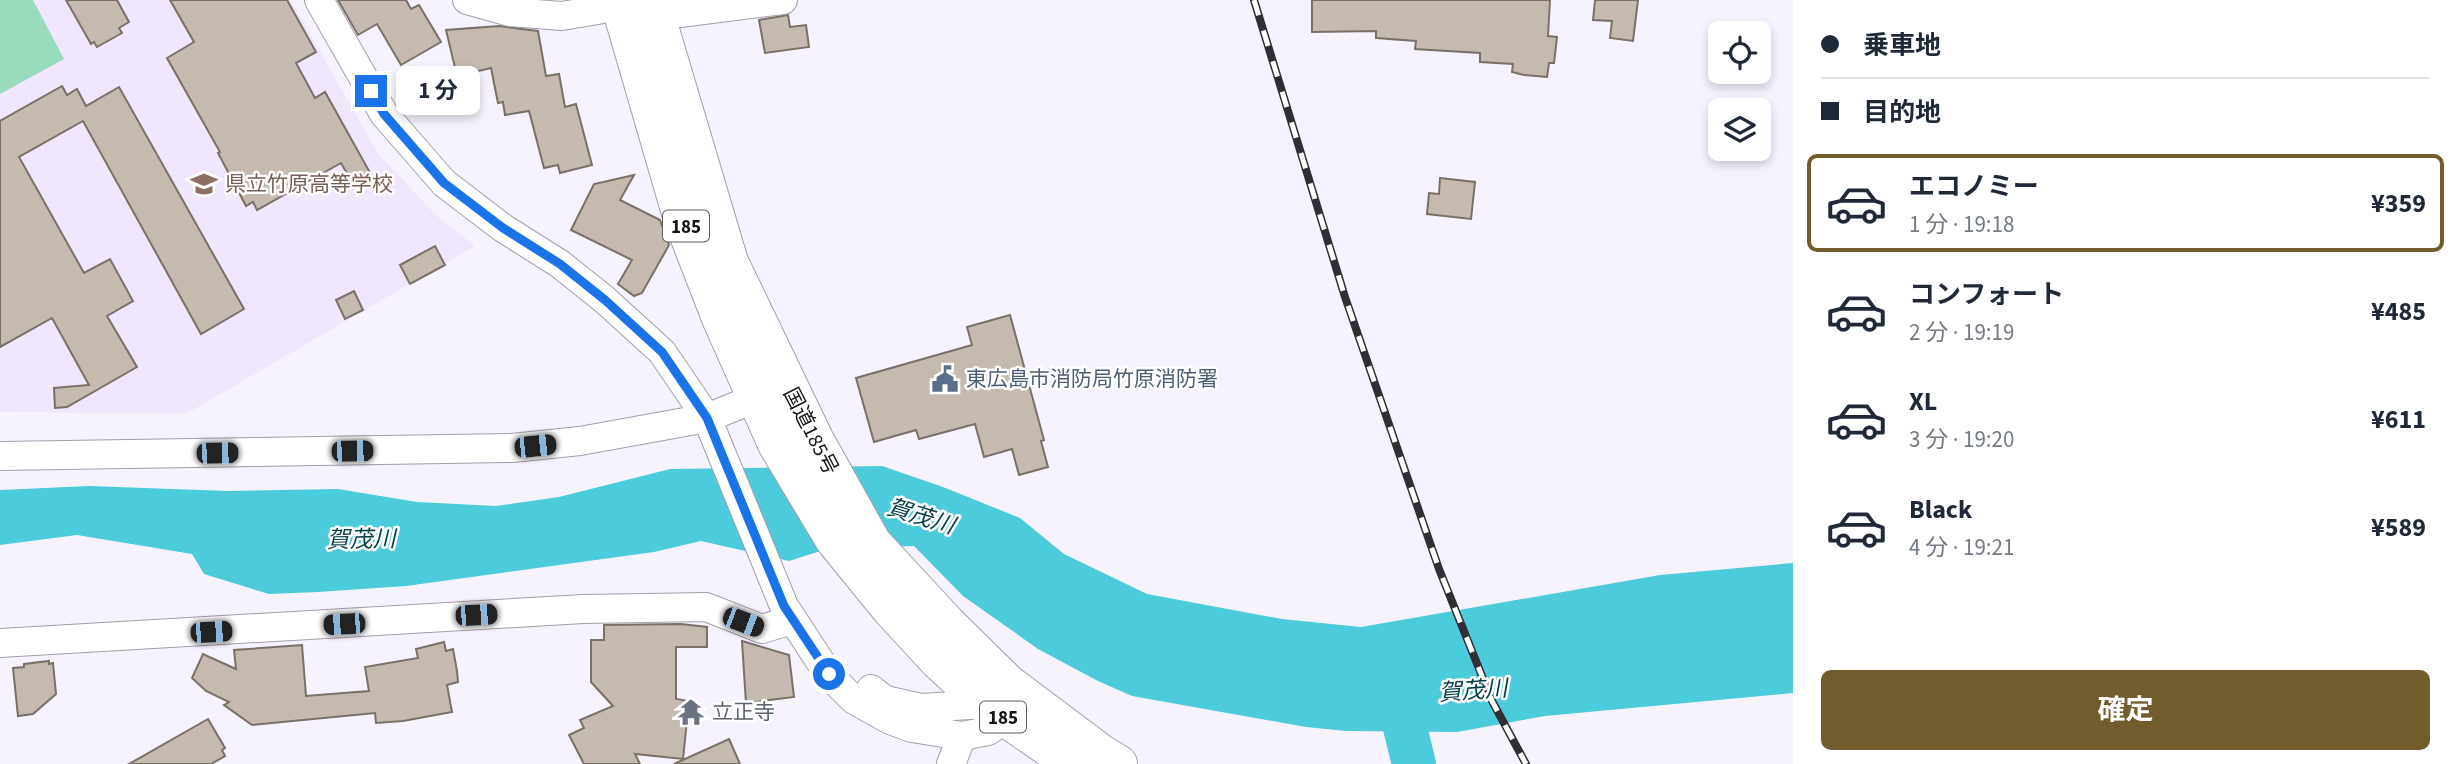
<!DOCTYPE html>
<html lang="ja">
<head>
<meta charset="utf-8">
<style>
	body { margin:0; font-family:"Source Sans 3","Noto Sans JP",sans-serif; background:#f6f6f7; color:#1f2937; height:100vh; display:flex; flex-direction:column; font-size:26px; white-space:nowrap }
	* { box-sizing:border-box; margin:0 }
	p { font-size:23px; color:#747a83 }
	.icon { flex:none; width:38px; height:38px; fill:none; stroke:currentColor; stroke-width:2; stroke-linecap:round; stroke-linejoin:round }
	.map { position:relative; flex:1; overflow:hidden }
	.sheet { display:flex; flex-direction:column; background:#fff; width:665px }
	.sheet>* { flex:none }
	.banner { display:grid; align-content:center; height:154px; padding:0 28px; background:#fff }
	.tools { position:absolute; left:1708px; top:21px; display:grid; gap:14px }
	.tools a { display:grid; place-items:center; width:63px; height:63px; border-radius:10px; background:#fff; box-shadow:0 4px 10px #0003; font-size:35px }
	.end { position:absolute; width:32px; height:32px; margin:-16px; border:9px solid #1a73e8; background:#fff; box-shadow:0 0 0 4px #fff }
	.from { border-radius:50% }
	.bubble { position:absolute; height:49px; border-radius:10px; background:#fff; box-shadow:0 4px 10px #0003; font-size:23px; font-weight:700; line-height:49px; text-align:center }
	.car { position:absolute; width:21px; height:42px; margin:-21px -10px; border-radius:9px; box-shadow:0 0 5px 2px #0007; background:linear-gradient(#222 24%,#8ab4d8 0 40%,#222 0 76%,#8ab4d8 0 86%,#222 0) }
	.banner b { display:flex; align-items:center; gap:24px; height:66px; font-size:26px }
	.banner b+b { border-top:2px solid #e0e1e3 }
	.banner i { width:18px; height:18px; background:#1f2937 }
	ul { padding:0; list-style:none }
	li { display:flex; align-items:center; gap:21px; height:98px; margin:0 14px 10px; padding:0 14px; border:4px solid transparent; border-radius:10px }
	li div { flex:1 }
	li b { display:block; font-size:26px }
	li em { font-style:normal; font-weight:700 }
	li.on { border-color:#705d2b }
	li>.icon { width:63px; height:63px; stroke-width:1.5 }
	.primary-button { display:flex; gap:14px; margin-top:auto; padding:14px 28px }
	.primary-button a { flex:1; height:80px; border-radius:10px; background:#705d2b; color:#fff; font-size:28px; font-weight:700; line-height:80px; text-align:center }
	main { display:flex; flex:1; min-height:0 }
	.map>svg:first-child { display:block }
</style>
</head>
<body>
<main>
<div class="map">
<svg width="1793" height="764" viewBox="0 0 1793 764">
	<rect width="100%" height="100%" fill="#f7f3fe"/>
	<path fill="#f1e7fc" d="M0,0h291l87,153 59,63 38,30 -289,168 -186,-2z"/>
	<path fill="#98dbbd" d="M0,0h33l31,59 -64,35z"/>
	<path fill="#4bcbdb" d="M882,466l61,21 77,31 44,36 83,40 135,25 79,8 299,-52 133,-12v130l-248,23 -88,16 -111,-1 -40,-4 -174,-31 -34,-15 -60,-32 -75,-53 -49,-50 -84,2 -41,13 -88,-20 -47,11 -248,34 -88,6 -49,2 -65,-20 -12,-20 -115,-19 -77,10v-55l89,-4 139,5 110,-2 79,13 79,4 63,-9 111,-28z"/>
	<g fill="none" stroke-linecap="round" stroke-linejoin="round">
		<path stroke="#4bcbdb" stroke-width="44" d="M1397,695l17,69"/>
	</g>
	<g fill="#c5bab0" stroke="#797067" stroke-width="2">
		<path d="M66,0h51l12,22 -10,6 3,5 -25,14 -3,-5 -3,2z"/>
		<path d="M170,0h117l29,52 -20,11 19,35 10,-6 48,86 -18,10 -14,-25 -84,47 -4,-8 -7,4 -28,-53 2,-1 -53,-94 27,-16z"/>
		<path d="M338,0h68l5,9 8,-4 22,37 -40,23 -24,-41 -19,11z"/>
		<path d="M1312,0h238l-2,36 9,1 -3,26h-5l-2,14 -23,-2 -12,-3 1,-8 -33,-2v-9l-65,-4 1,-8 -40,-3v-7l-64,1z"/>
		<path d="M1595,0h43l-5,41 -23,-3 2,-17 -19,-1z"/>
		<path d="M788,15l2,12 16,-2 3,22 -44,6 -6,-33z"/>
		<path d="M499,26l39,5 8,45 13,-2 6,33 11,-3 16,61 -32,8 -2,-8 -14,3 -15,-57 -24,4 -2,-13 -5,1 -7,-35 -34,8 -11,-46z"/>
		<path d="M62,86l5,9 10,-6 9,17 33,-19 125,222 -43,25 -118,-213 -64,36 65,116 26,-14 23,42 -26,15 30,51 -70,40 -12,1 -1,-20 35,-3 -37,-67 -52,29v-226z"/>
		<path d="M634,175l-14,25 40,20 9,25 -27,48 -8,3 -16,-12 14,-24 -61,-30 23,-46z"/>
		<path d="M1440,178l35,4 -4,37 -44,-5 2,-21 10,1z"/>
		<path d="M435,246l10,19 -35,19 -10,-19z"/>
		<path d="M354,291l9,19 -18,9 -9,-19z"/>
		<path d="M1010,315l34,125 -3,1 7,26 -29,8 -7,-26 -28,8 -9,-33 -56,15 -3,-9 -42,12 -18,-64 116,-33 -5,-18z"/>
		<path d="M681,624l26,3v20h-31v52l13,2 -6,58 -48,-5 5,10h-56l-15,-29 15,-7 -4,-8 33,-14 -22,-24v-42h13v-15z"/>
		<path d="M742,641l47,14 5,42 -48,6z"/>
		<path d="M444,642l2,9 7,-2 4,22 1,11 -11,3 5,27 -49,9 -27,2 -1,-10 -123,12 -28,-20 5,-3 -23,-11 -14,-13 11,-24 33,15 -2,-19 68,-5 4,51 63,-5 -4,-24 53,-9 -2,-9z"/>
		<path d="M49,661v3l4,-1 3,31 -23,20 -15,2 -5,-48 11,-1v-3z"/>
		<path d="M208,719l17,29 -3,2 3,6 -14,8h-82z"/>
		<path d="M729,739l11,25h-66z"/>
	</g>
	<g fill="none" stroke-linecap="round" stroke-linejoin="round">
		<defs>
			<g id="minor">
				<path d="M319,0l65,114 60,69 59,45 57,36 45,36 57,52 45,66 77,188 45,69 25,25 36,20 22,8 50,8 26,-5 17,-12 13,-15"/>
				<path d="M467,0l43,12 52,4 59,-10 35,10 127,-16"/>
				<path d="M0,456l512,-8 68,-7 127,-23 49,-20"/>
				<path d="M0,643l583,-34 123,-2 56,22 30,-9"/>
				<path d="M871,689l14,11 36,8 65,-4 8,-7"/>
				<path d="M951,764l11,-28"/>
			</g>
			<g id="highway">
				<path d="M619,0l64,220 38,98 56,126 57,95 57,70 48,52 47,43 87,60"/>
				<path d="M651,0l78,262 85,177 58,104 74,80 62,61 92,69 18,11"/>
			</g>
		</defs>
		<use href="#minor" stroke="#a29eab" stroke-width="30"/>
		<use href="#highway" stroke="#a29eab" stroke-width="40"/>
		<use href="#minor" stroke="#fff" stroke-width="28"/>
		<use href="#highway" stroke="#fff" stroke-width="38"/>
		<defs>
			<path id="rail" d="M1254,0l91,297 94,272 53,132 34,63"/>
		</defs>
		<use href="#rail" stroke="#312f34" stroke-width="8"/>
		<use href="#rail" stroke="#fff" stroke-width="5" stroke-dasharray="16" stroke-linecap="butt"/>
	</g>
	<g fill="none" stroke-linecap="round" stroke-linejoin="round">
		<path stroke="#1a73e8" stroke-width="9" d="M371,91l13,23 60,69 59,45 57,36 45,36 57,52 45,66 77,188 45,68"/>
	</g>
	<defs>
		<symbol id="school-bare" viewBox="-9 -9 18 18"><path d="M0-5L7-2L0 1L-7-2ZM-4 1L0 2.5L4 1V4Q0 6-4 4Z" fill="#8d6e63" stroke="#fff" stroke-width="2.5" paint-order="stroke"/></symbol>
		<symbol id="civic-bare" viewBox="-9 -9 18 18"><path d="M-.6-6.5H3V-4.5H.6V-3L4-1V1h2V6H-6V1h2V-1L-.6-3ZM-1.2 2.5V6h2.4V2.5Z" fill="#5c6f8a" stroke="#fff" stroke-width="2.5" paint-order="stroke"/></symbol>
		<symbol id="temple-bare" viewBox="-9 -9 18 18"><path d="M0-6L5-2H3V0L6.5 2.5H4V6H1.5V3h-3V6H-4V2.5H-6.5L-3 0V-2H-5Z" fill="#6b7280" stroke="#fff" stroke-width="2.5" paint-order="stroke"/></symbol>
	</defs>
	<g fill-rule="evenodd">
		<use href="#school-bare" x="185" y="165" width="38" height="38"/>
		<use href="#civic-bare" x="926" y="360" width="38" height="38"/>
		<use href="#temple-bare" x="672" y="693" width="38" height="38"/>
	</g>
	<g text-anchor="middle" stroke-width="5" stroke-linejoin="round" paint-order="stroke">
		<g fill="#fff" stroke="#5c5b5e" stroke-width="2">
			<rect x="663" y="210.5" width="46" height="31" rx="5"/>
			<rect x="980" y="701.5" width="46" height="31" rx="5"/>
		</g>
		<g font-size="19" font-weight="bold" fill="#161519">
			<text x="686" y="233">185</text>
			<text x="1003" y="724">185</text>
		</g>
		<g font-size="21" fill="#785e54" stroke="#fff" text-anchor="start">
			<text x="225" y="191">県立竹原高等学校</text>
		</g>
		<g font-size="21" fill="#4e5e75" stroke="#fff" text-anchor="start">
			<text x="966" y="386">東広島市消防局竹原消防署</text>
		</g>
		<g font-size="21" fill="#161519" stroke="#fff">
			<text transform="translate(811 431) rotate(63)" y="7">国道185号</text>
		</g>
		<g font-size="21" fill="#5b616d" stroke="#fff" text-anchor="start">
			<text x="712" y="719">立正寺</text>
		</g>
		<g font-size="23" font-style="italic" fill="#023f46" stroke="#fff">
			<text transform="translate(921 516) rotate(17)" y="8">賀茂川</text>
			<text transform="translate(361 539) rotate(-1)" y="8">賀茂川</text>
			<text transform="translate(1473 690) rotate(-4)" y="8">賀茂川</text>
		</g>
	</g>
</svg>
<div class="tools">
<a><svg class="icon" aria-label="locate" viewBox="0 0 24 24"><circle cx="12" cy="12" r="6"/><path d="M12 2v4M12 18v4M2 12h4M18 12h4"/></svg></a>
<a><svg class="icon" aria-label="layers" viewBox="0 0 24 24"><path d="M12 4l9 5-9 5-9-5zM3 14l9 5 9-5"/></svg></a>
</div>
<i class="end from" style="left:829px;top:674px"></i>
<i class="end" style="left:371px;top:91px"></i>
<div class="bubble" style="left:396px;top:66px;width:84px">1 分</div>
<i class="car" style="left:535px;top:446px;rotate:84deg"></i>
<i class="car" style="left:352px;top:451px;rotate:89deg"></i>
<i class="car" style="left:217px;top:453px;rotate:89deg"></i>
<i class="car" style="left:476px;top:615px;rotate:87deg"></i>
<i class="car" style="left:743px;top:622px;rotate:111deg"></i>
<i class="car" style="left:344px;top:624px;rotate:267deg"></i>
<i class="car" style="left:211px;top:632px;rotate:87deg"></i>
</div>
<section class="sheet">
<div class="banner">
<b><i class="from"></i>乗車地</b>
<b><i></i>目的地</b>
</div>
<ul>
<li class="on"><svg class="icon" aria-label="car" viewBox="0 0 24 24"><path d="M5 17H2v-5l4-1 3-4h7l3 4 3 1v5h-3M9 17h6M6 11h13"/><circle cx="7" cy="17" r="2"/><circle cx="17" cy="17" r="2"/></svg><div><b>エコノミー</b><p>1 分 · 19:18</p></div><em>¥359</em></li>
<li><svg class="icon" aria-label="car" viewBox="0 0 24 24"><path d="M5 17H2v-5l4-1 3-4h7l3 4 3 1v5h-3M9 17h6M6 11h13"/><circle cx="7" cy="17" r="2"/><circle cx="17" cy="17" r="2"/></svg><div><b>コンフォート</b><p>2 分 · 19:19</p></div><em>¥485</em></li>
<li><svg class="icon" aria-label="car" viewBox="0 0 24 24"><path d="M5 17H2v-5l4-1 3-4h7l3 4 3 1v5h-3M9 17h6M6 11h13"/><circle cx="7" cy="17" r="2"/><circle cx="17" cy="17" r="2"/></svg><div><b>XL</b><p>3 分 · 19:20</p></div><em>¥611</em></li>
<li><svg class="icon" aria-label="car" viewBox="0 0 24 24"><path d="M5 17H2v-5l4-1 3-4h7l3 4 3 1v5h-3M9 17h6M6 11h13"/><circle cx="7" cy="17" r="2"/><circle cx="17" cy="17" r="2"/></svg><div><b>Black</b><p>4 分 · 19:21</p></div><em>¥589</em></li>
</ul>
<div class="primary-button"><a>確定</a></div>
</section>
</main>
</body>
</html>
